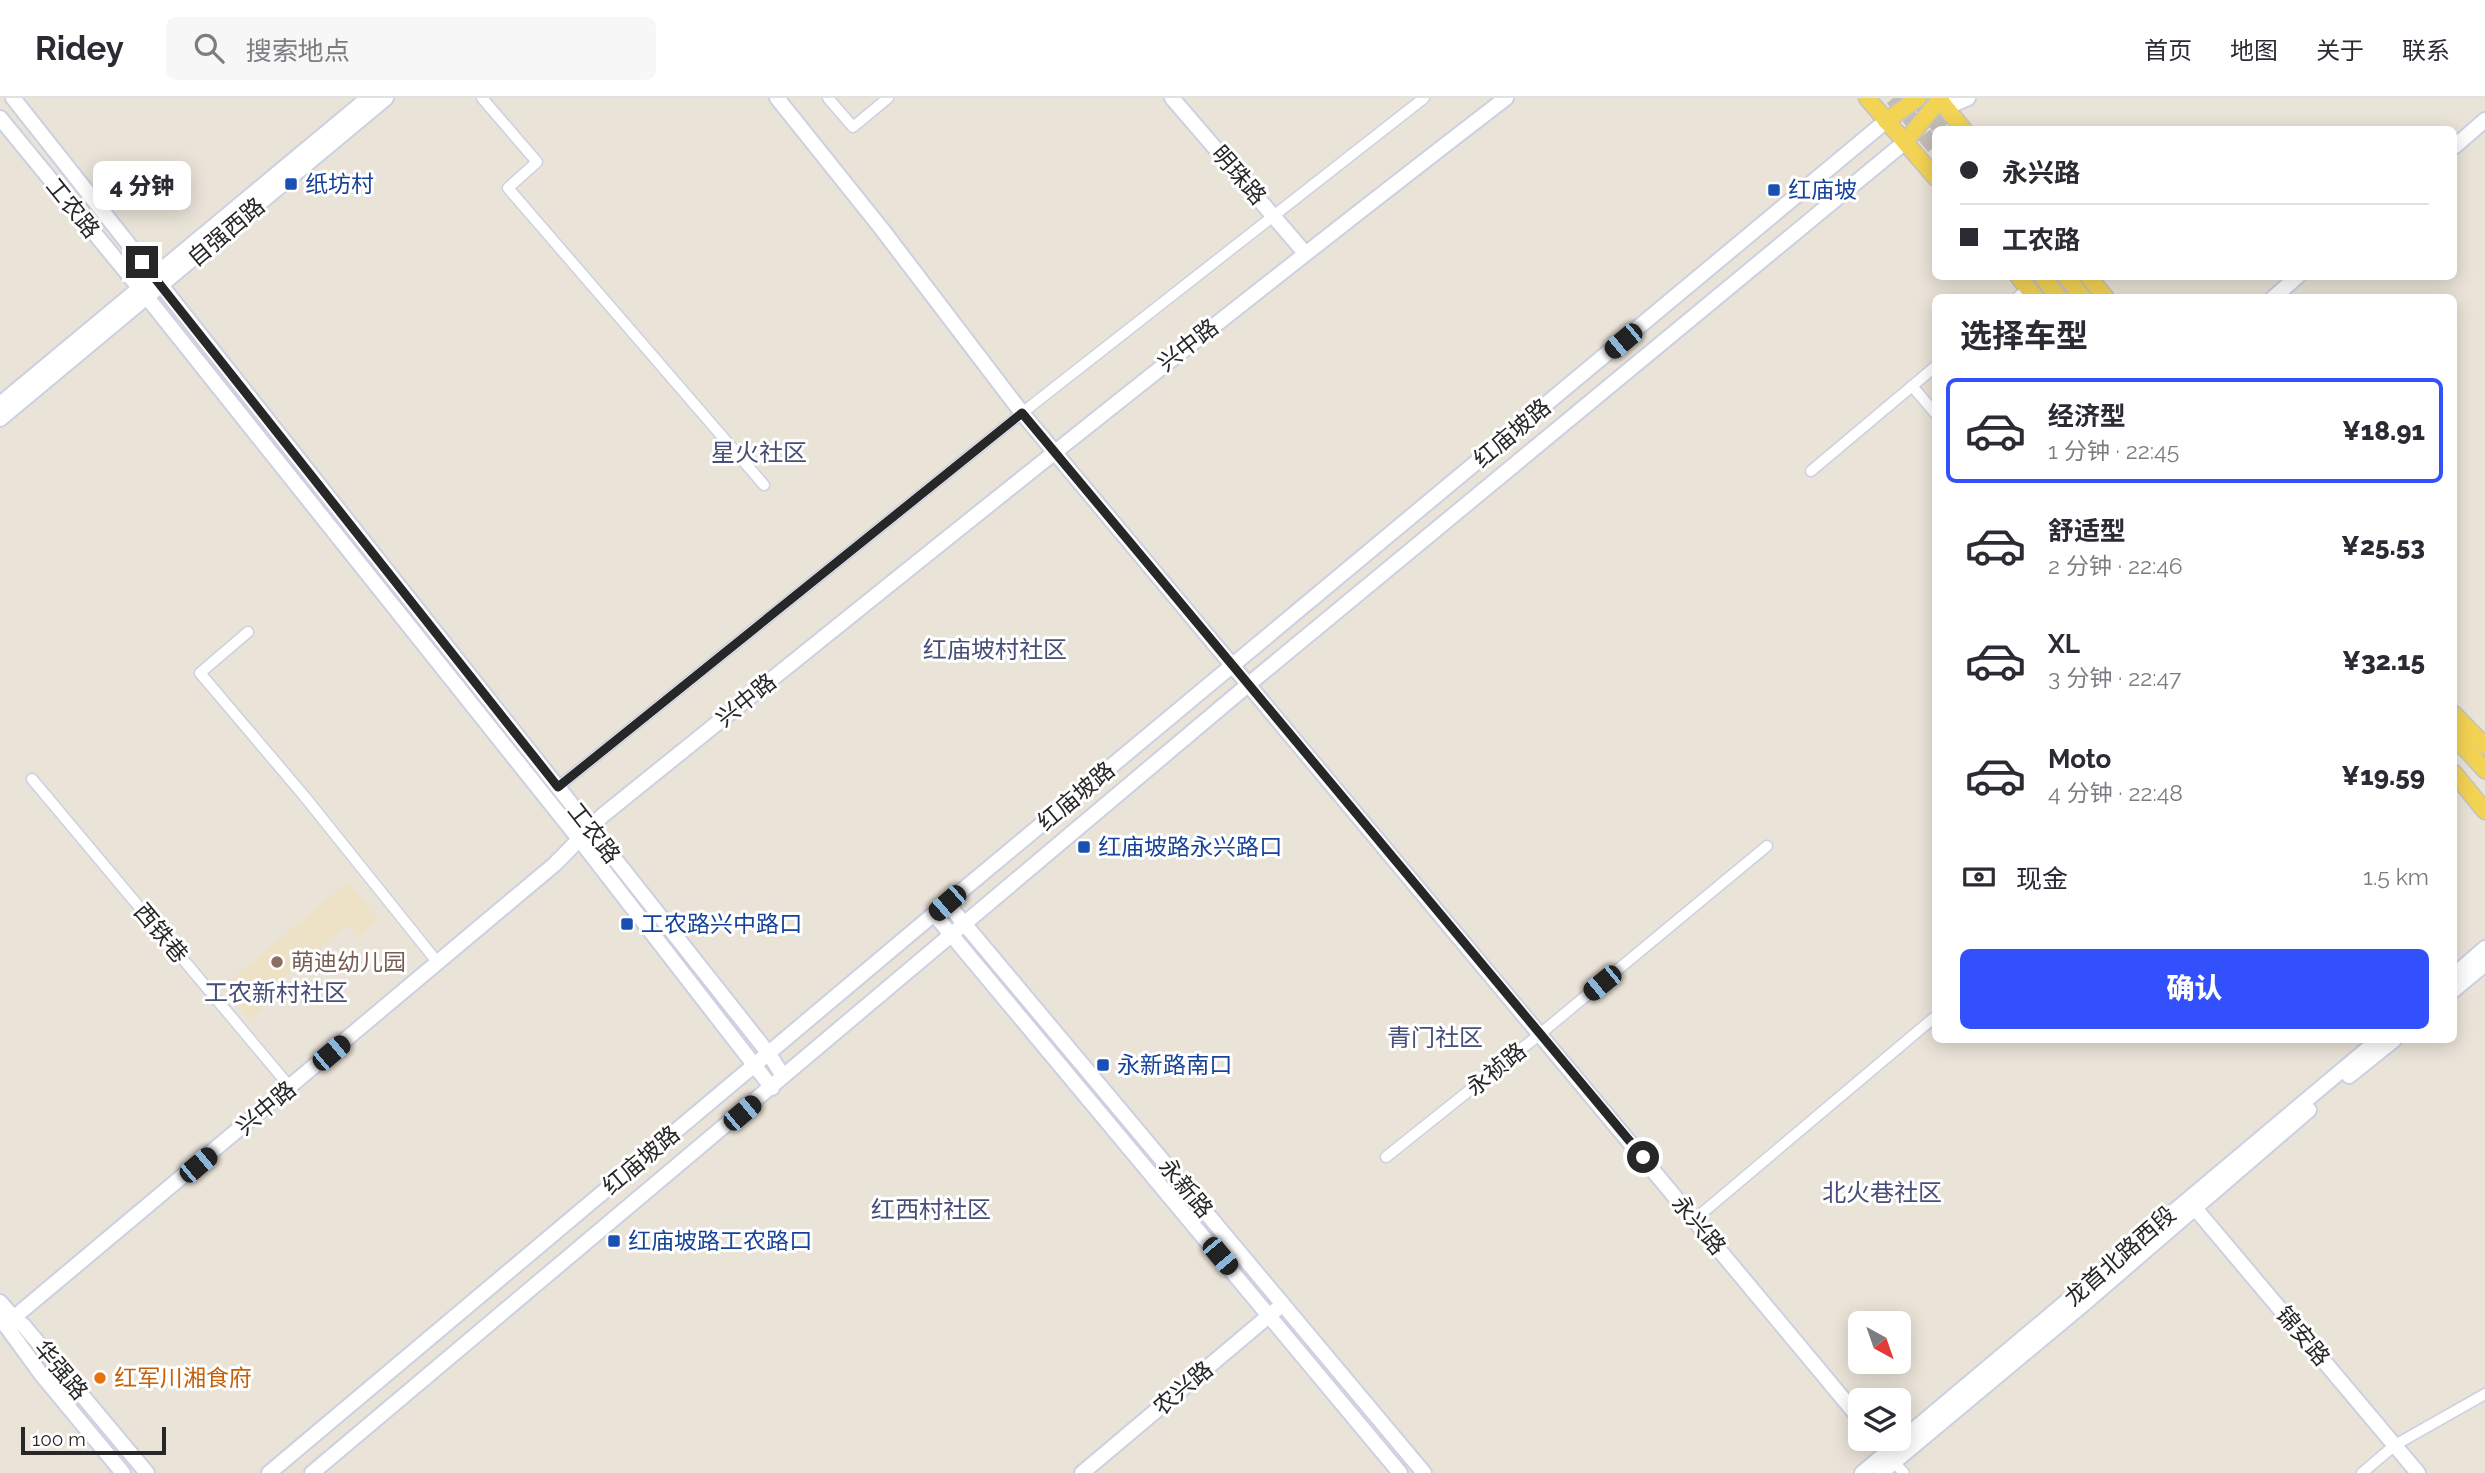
<!DOCTYPE html>
<html lang="zh">
<head>
<meta charset="utf-8">
<style>
	body { margin:0; font-family:Raleway,"Noto Sans SC",sans-serif; background:#f7f7f7; color:#2b2b33; height:100vh; display:flex; flex-direction:column; font-size:26px; white-space:nowrap }
	* { box-sizing:border-box; margin:0 }
	p { font-size:23px; color:#7c7c81 }
	.icon { flex:none; width:38px; height:38px; fill:none; stroke:currentColor; stroke-width:2; stroke-linecap:round; stroke-linejoin:round }
	.map { position:relative; flex:1; overflow:hidden }
	.sheet { position:absolute; left:1932px; top:196px; width:525px; height:749px; display:flex; flex-direction:column; background:#fff; border-radius:10px; box-shadow:0 4px 18px #0003 }
	.sheet>* { flex:none }
	.hud { position:absolute; left:1932px; top:28px; width:525px; height:154px; border-radius:10px; box-shadow:0 4px 18px #0003; display:grid; align-content:center; height:154px; padding:0 28px; background:#fff }
	.needle { width:46px; rotate:140deg }
	.fabs { position:absolute; left:1848px; top:1213px; display:grid; gap:14px }
	.fabs a { display:grid; place-items:center; width:63px; height:63px; border-radius:10px; background:#fff; box-shadow:0 4px 18px #0003; font-size:35px }
	.scale { position:absolute; left:21px; bottom:18px; width:145px; box-sizing:border-box; padding-left:7px; border:4px solid #272727; border-top:0; font-size:19px; line-height:24px; white-space:nowrap; color:#272727; -webkit-text-stroke:5px #fff; paint-order:stroke }
	.end { position:absolute; width:32px; height:32px; margin:-16px; border:9px solid #272727; background:#fff; box-shadow:0 0 0 4px #fff }
	.from { border-radius:50% }
	.bubble { position:absolute; height:49px; border-radius:10px; background:#fff; box-shadow:0 4px 18px #0003; font-size:23px; font-weight:800; line-height:49px; text-align:center }
	.car { position:absolute; width:21px; height:42px; margin:-21px -10px; border-radius:9px; box-shadow:0 0 5px 2px #0007; background:linear-gradient(#222 24%,#8ab4d8 0 40%,#222 0 76%,#8ab4d8 0 86%,#222 0) }
	.hud b { display:flex; align-items:center; gap:24px; height:66px; font-size:26px }
	.hud b+b { border-top:2px solid #e1e1e2 }
	.hud i { width:18px; height:18px; background:#2b2b33 }
	ul { padding:0; list-style:none }
	li { display:flex; align-items:center; gap:21px; height:105px; margin:0 14px 10px; padding:0 14px; border:4px solid transparent; border-radius:10px }
	li div { flex:1 }
	li b { display:block; font-size:26px }
	li em { font-style:normal; font-weight:800 }
	li.current { border-color:#3251fd }
	li>.icon { width:63px; height:63px; stroke-width:1.5 }
	h2 { padding:0 28px; font-size:32px; line-height:84px }
	.pay { display:flex; align-items:center; gap:18px; height:77px; padding:0 28px; font-size:26px }
	.pay p { margin-inline-start:auto }
	.button { display:flex; gap:14px; margin-top:auto; padding:14px 28px }
	.button a { flex:1; height:80px; border-radius:10px; background:#3251fd; color:#fff; font-size:28px; font-weight:800; line-height:80px; text-align:center }
	header { display:flex; align-items:center; gap:42px; box-sizing:border-box; height:98px; padding:0 35px; background:#fff; border-bottom:2px solid #e1e1e2 }
	header strong { font-size:33px }
	nav { display:flex; gap:38px; margin-inline-start:auto; font-size:24px }
	.search { width:490px; height:63px; background:#f7f7f7; display:flex; align-items:center; gap:18px; box-sizing:border-box; padding:0 24px; border-radius:10px; color:#7c7c81; font-size:26px }
	.map>svg:first-child { display:block }
</style>
</head>
<body>
<header>
<strong>Ridey</strong>
<div class="search"><svg class="icon" aria-label="search" viewBox="0 0 24 24"><circle cx="10" cy="10" r="6"/><path d="M15 15l6 6"/></svg>搜索地点</div>
<nav><a>首页</a><a>地图</a><a>关于</a><a>联系</a></nav>
</header>
<div class="map">
<svg width="2485" height="1375" viewBox="0 0 2485 1375">
	<rect width="100%" height="100%" fill="#eae3d8"/>
	<path fill="#ede2c6" d="M348,784l31,38 -21,17 -11,-12 -83,69 6,8 -21,18 -27,-33z"/>
	<g fill="none" stroke-linecap="round" stroke-linejoin="round">
		<g stroke="#c3bdb5" stroke-width="16" stroke-dasharray="16 8" stroke-linecap="butt">
			<path d="M1893,0l43,51"/>
			<path d="M1916,0l26,32"/>
		</g>
		<defs>
			<g id="street">
				<path d="M482,0l55,64 -29,26 256,297"/>
				<path d="M828,0l25,29 35,-29"/>
				<path d="M2017,200l11,-10"/>
				<path d="M1912,288l24,28"/>
				<path d="M1811,373l125,-105"/>
				<path d="M248,534l-48,41 105,124 133,166"/>
				<path d="M32,681l258,308"/>
				<path d="M558,689l464,-374 402,-315"/>
				<path d="M1386,1059l154,-123 227,-188"/>
				<path d="M1695,1121l241,-203"/>
				<path d="M1894,1364l10,11"/>
				<path d="M2362,1375l33,-28 90,-51"/>
			</g>
			<g id="secondary">
				<path d="M13,0l756,956 14,22"/>
				<path d="M777,0l104,130 141,185 838,1006"/>
				<path d="M1172,0l133,155"/>
				<path d="M1939,2l13,5 16,-7"/>
				<path d="M0,20l146,178 433,543 193,249"/>
				<path d="M2454,49l31,-27"/>
				<path d="M2273,200l25,-22"/>
				<path d="M0,306l368,-306"/>
				<path d="M0,321l386,-321"/>
				<path d="M947,805l477,570"/>
				<path d="M934,816l466,559"/>
				<path d="M2454,877l31,-27"/>
				<path d="M2454,892l31,-26"/>
				<path d="M2349,978l45,-36"/>
				<path d="M2189,1103l229,272"/>
				<path d="M0,1204l14,16 10,8 123,147"/>
				<path d="M1,1221l40,55 82,99"/>
				<path d="M5,1227l550,-461 47,-48c300,-242 599,-483 904,-718"/>
				<path d="M1877,1340l15,22"/>
				<path d="M269,1375l678,-570 939,-782"/>
				<path d="M312,1375l937,-789 656,-542"/>
				<path d="M1082,1375l195,-164"/>
				<path d="M1862,1375l516,-433"/>
				<path d="M1881,1375l205,-171 223,-192"/>
			</g>
			<g id="primary">
				<path d="M1867,0l69,80"/>
				<path d="M1938,0l26,32"/>
				<path d="M1886,23l32,-23"/>
				<path d="M1905,44l36,-44"/>
				<path d="M2018,178l18,22"/>
				<path d="M2042,178l17,22"/>
				<path d="M2066,178l17,22"/>
				<path d="M2088,178l18,22"/>
				<path d="M2454,616l31,32"/>
				<path d="M2454,638l31,34"/>
				<path d="M2454,675l31,38"/>
			</g>
		</defs>
		<use href="#street" stroke="#cdd0e1" stroke-width="13"/>
		<use href="#secondary" stroke="#cdd0e1" stroke-width="18"/>
		<use href="#primary" stroke="#c3c3c3" stroke-width="19"/>
		<use href="#street" stroke="#fff" stroke-width="10"/>
		<use href="#secondary" stroke="#fff" stroke-width="14"/>
		<use href="#primary" stroke="#f3d354" stroke-width="16"/>
	</g>
	<g fill="none" stroke-linecap="round" stroke-linejoin="round">
		<path stroke="#272727" stroke-width="9" d="M142,164l416,525 464,-374 621,744"/>
	</g>
	<g fill="#1a4fb4" stroke="#fff" stroke-width="2.5">
		<rect x="284" y="79" width="14" height="14" rx="3.5"/>
		<rect x="1767" y="85" width="14" height="14" rx="3.5"/>
		<rect x="1077" y="742" width="14" height="14" rx="3.5"/>
		<rect x="620" y="819" width="14" height="14" rx="3.5"/>
		<rect x="1096" y="960" width="14" height="14" rx="3.5"/>
		<rect x="607" y="1136" width="14" height="14" rx="3.5"/>
	</g>
	<circle fill="#8d6e63" stroke="#fff" stroke-width="2.5" cx="277" cy="864" r="7"/>
	<circle fill="#e8710a" stroke="#fff" stroke-width="2.5" cx="100" cy="1280" r="7"/>
	<g text-anchor="middle" stroke-width="6" stroke-linejoin="round" paint-order="stroke">
		<g font-size="23" fill="#272727" stroke="#fff">
			<text transform="translate(1239 77) rotate(49)" y="8">明珠路</text>
			<text transform="translate(73 110) rotate(51)" y="8">工农路</text>
			<text transform="translate(226 134) rotate(-40)" y="8">自强西路</text>
			<text transform="translate(1188 247) rotate(-38)" y="8">兴中路</text>
			<text transform="translate(1512 335) rotate(-40)" y="8">红庙坡路</text>
			<text transform="translate(746 602) rotate(-39)" y="8">兴中路</text>
			<text transform="translate(1076 698) rotate(-40)" y="8">红庙坡路</text>
			<text transform="translate(594 735) rotate(52)" y="8">工农路</text>
			<text transform="translate(161 835) rotate(50)" y="8">西铁巷</text>
			<text transform="translate(1496 971) rotate(-39)" y="8">永祯路</text>
			<text transform="translate(266 1010) rotate(-40)" y="8">兴中路</text>
			<text transform="translate(641 1062) rotate(-40)" y="8">红庙坡路</text>
			<text transform="translate(1186 1090) rotate(50)" y="8">永新路</text>
			<text transform="translate(1699 1127) rotate(50)" y="8">永兴路</text>
			<text transform="translate(2120 1158) rotate(-41)" y="8">龙首北路西段</text>
			<text transform="translate(2303 1238) rotate(50)" y="8">锦安路</text>
			<text transform="translate(61 1272) rotate(50)" y="8">华强路</text>
			<text transform="translate(1183 1290) rotate(-40)" y="8">农兴路</text>
		</g>
		<g font-size="23" fill="#164399" stroke="#fff" text-anchor="start">
			<text x="305" y="94">纸坊村</text>
			<text x="1788" y="100">红庙坡</text>
			<text x="1098" y="757">红庙坡路永兴路口</text>
			<text x="641" y="834">工农路兴中路口</text>
			<text x="1117" y="975">永新路南口</text>
			<text x="628" y="1151">红庙坡路工农路口</text>
		</g>
		<g font-size="23" fill="#785e54" stroke="#fff" text-anchor="start">
			<text x="291" y="872">萌迪幼儿园</text>
		</g>
		<g font-size="23" fill="#c56008" stroke="#fff" text-anchor="start">
			<text x="114" y="1288">红军川湘食府</text>
		</g>
		<g font-size="24" fill="#474e78" stroke="#fff">
			<text x="759" y="363">星火社区</text>
			<text x="995" y="560">红庙坡村社区</text>
			<text x="276" y="903">工农新村社区</text>
			<text x="1435" y="948">青门社区</text>
			<text x="1882" y="1103">北火巷社区</text>
			<text x="931" y="1120">红西村社区</text>
		</g>
	</g>
</svg>
<div class="fabs">
<a><svg class="needle" viewBox="-14 -14 28 28"><path d="M0-13l5 13h-10z" fill="#e53935"/><path d="M0 13l5-13h-10z" fill="#7c7c81"/></svg></a>
<a><svg class="icon" aria-label="layers" viewBox="0 0 24 24"><path d="M12 4l9 5-9 5-9-5zM3 14l9 5 9-5"/></svg></a>
</div>
<div class="scale">100 m</div>
<i class="end from" style="left:1643px;top:1059px"></i>
<i class="end" style="left:142px;top:164px"></i>
<div class="bubble" style="left:93px;top:63px;width:98px">4 分钟</div>
<i class="car" style="left:1623px;top:243px;rotate:230deg"></i>
<i class="car" style="left:947px;top:805px;rotate:229deg"></i>
<i class="car" style="left:1602px;top:885px;rotate:231deg"></i>
<i class="car" style="left:331px;top:955px;rotate:50deg"></i>
<i class="car" style="left:742px;top:1015px;rotate:50deg"></i>
<i class="car" style="left:198px;top:1067px;rotate:50deg"></i>
<i class="car" style="left:1220px;top:1158px;rotate:140deg"></i>
<div class="hud">
<b><i class="from"></i>永兴路</b>
<b><i></i>工农路</b>
</div>
<section class="sheet">
<h2>选择车型</h2>
<ul>
<li class="current"><svg class="icon" aria-label="car" viewBox="0 0 24 24"><path d="M5 17H2v-5l4-1 3-4h7l3 4 3 1v5h-3M9 17h6M6 11h13"/><circle cx="7" cy="17" r="2"/><circle cx="17" cy="17" r="2"/></svg><div><b>经济型</b><p>1 分钟 · 22:45</p></div><em>¥18.91</em></li>
<li><svg class="icon" aria-label="car" viewBox="0 0 24 24"><path d="M5 17H2v-5l4-1 3-4h7l3 4 3 1v5h-3M9 17h6M6 11h13"/><circle cx="7" cy="17" r="2"/><circle cx="17" cy="17" r="2"/></svg><div><b>舒适型</b><p>2 分钟 · 22:46</p></div><em>¥25.53</em></li>
<li><svg class="icon" aria-label="car" viewBox="0 0 24 24"><path d="M5 17H2v-5l4-1 3-4h7l3 4 3 1v5h-3M9 17h6M6 11h13"/><circle cx="7" cy="17" r="2"/><circle cx="17" cy="17" r="2"/></svg><div><b>XL</b><p>3 分钟 · 22:47</p></div><em>¥32.15</em></li>
<li><svg class="icon" aria-label="car" viewBox="0 0 24 24"><path d="M5 17H2v-5l4-1 3-4h7l3 4 3 1v5h-3M9 17h6M6 11h13"/><circle cx="7" cy="17" r="2"/><circle cx="17" cy="17" r="2"/></svg><div><b>Moto</b><p>4 分钟 · 22:48</p></div><em>¥19.59</em></li>
</ul>
<div class="pay"><svg class="icon" aria-label="cash" viewBox="0 0 24 24"><path d="M3 7h18v10H3z"/><circle cx="12" cy="12" r="2"/></svg>现金<p>1.5 km</p></div>
<div class="button"><a>确认</a></div>
</section>
</div>
</body>
</html>
